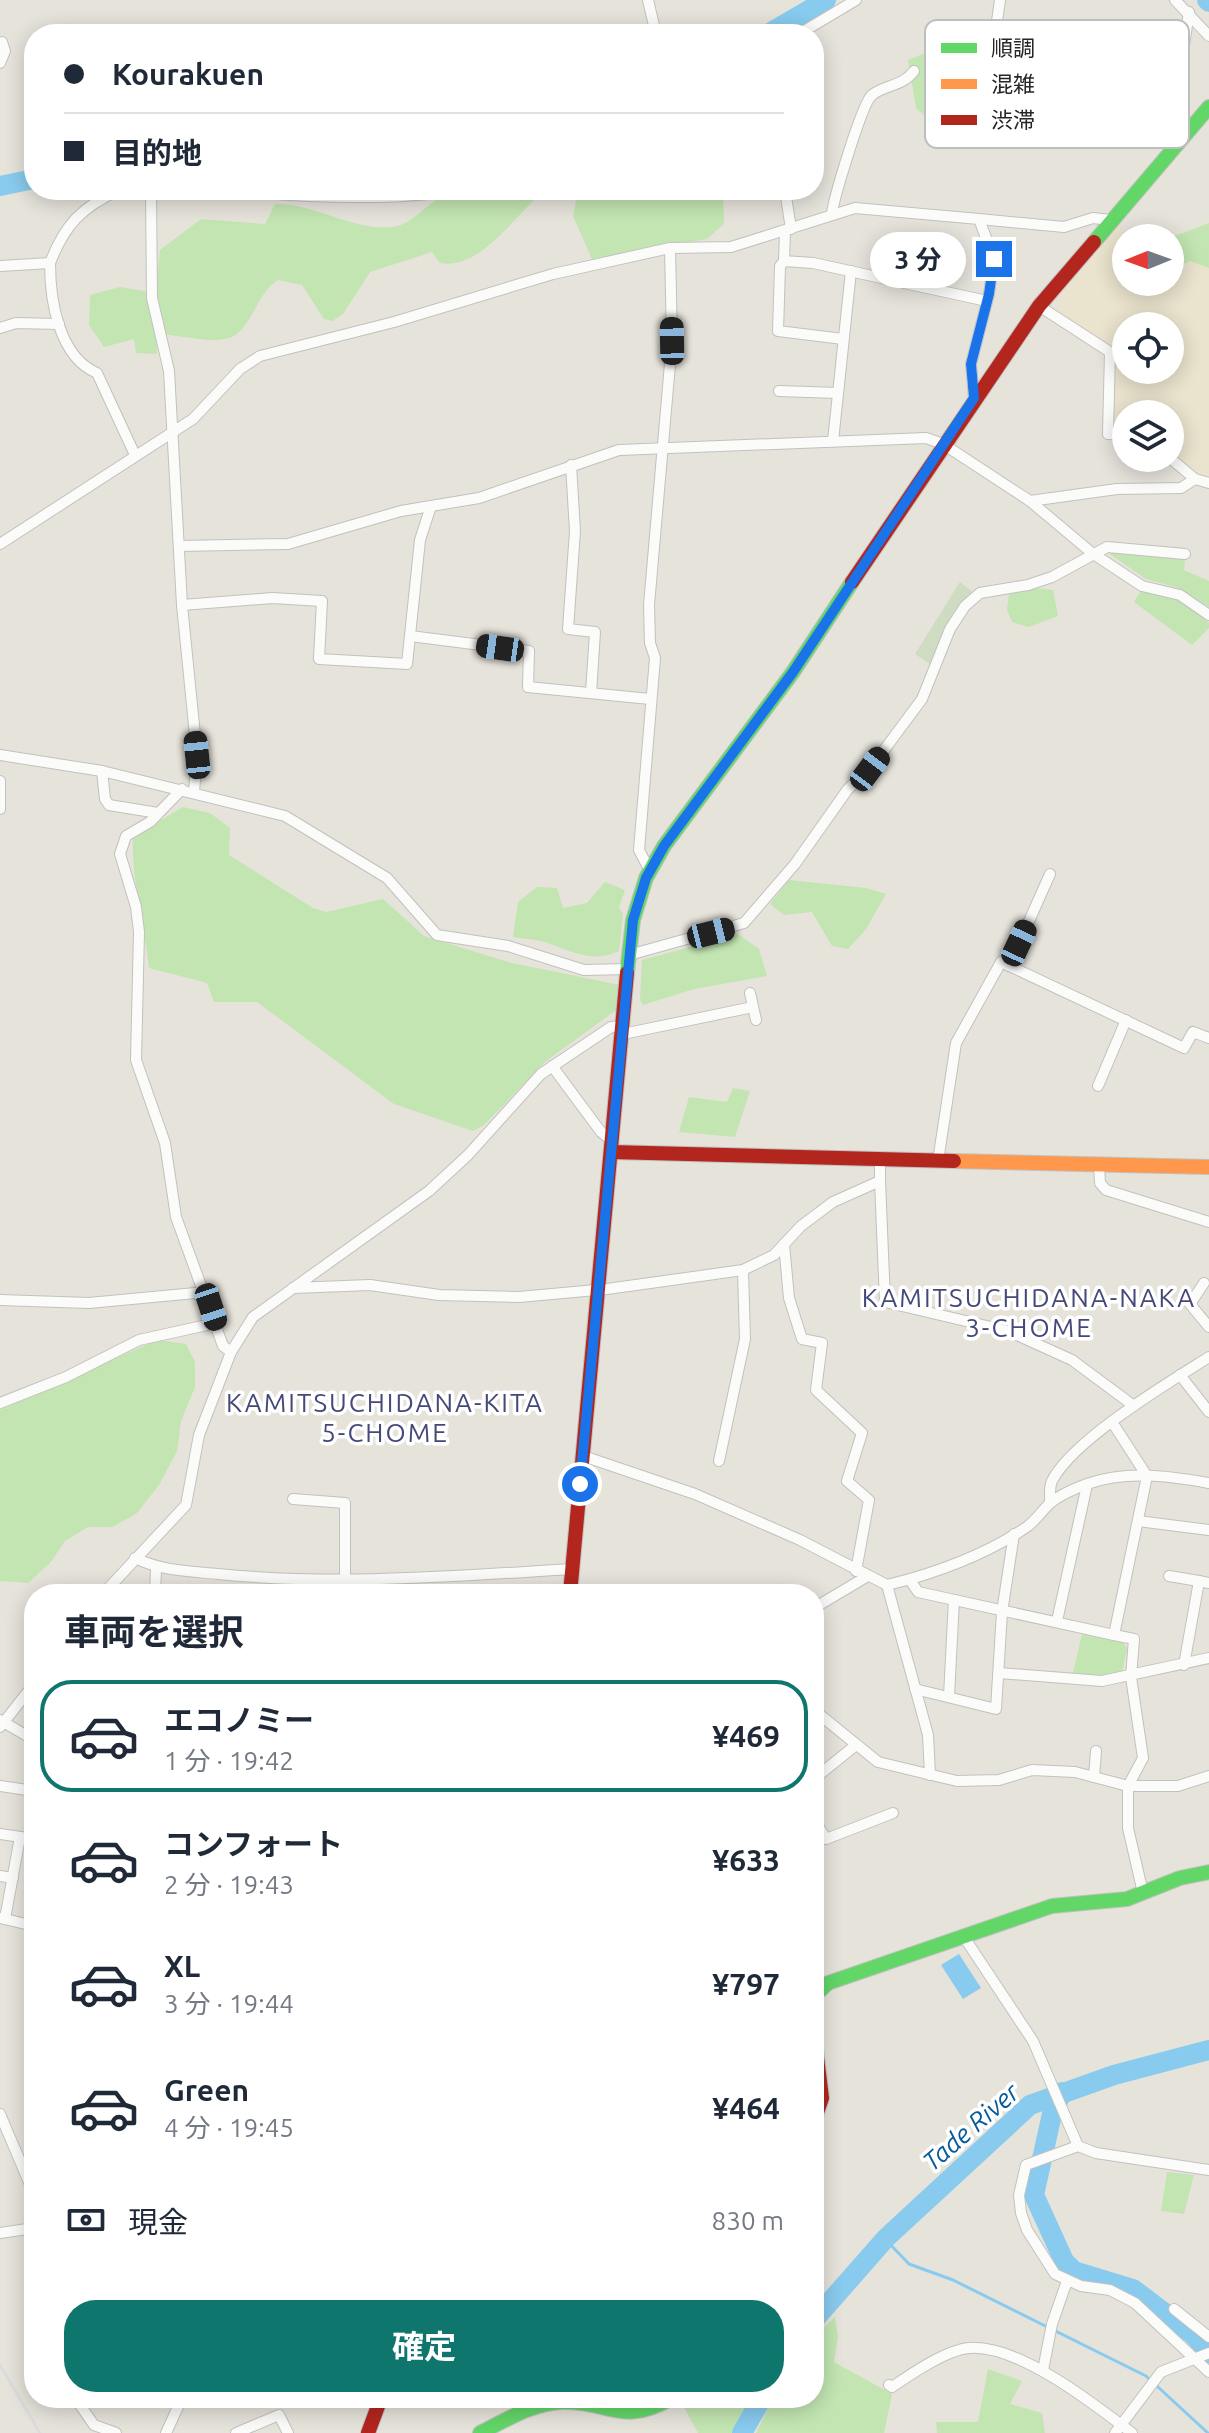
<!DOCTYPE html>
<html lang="ja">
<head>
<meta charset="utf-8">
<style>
	body { margin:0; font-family:Ubuntu,"Noto Sans JP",sans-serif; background:#f6f6f7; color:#1f2937; height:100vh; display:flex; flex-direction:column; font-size:30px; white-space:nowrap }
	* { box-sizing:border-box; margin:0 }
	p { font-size:26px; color:#747a83 }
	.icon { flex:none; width:44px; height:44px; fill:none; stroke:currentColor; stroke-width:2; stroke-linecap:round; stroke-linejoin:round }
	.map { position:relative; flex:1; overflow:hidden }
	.side { position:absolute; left:24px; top:1584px; width:800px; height:824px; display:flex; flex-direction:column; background:#fff; border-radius:32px; box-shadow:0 4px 20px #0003 }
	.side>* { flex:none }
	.top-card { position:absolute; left:24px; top:24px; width:800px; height:176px; border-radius:32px; box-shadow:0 4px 20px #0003; display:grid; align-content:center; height:176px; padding:0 40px; background:#fff }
	.needle { width:52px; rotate:269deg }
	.tools { position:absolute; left:1112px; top:224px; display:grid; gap:16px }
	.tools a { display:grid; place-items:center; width:72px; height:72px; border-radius:50%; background:#fff; box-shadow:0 4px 20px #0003; font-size:40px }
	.end { position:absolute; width:36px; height:36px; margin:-18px; border:10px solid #1a73e8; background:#fff; box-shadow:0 0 0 4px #fff }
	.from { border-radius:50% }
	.bubble { position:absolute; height:56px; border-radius:28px; background:#fff; box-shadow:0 4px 20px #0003; font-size:26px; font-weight:700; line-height:56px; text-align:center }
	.car { position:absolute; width:24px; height:48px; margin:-24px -12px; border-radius:10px; box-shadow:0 0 6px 2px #0007; background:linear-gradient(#222 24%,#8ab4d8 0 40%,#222 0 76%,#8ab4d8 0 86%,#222 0) }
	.top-card b { display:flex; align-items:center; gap:28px; height:76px; font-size:30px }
	.top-card b+b { border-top:2px solid #e0e1e3 }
	.top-card i { width:20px; height:20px; background:#1f2937 }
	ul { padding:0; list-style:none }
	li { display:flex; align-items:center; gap:24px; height:112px; margin:0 16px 12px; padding:0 24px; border:4px solid transparent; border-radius:32px }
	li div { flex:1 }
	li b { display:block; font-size:30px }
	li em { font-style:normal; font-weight:700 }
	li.active { border-color:#0f766e }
	li>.icon { width:72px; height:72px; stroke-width:1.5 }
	h2 { padding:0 40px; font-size:36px; line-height:96px }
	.pay { display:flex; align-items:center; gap:20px; height:88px; padding:0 40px; font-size:30px }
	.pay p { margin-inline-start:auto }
	.cta { display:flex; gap:16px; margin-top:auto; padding:16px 40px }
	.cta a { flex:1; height:92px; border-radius:32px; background:#0f766e; color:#fff; font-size:32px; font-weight:700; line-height:92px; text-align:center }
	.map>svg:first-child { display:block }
</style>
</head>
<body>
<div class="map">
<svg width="1209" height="2433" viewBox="0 0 1209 2433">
	<rect width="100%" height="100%" fill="#e6e3db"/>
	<path fill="#eae4ce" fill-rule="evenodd" d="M1119,225l9,13 -2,44h44v-13l39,-15v226l-15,-7 -24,-22v-37h-44v17l-13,-1v-79l-53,-34 -3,-18zM1126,326h44v44h-44z"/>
	<g fill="#c2e5b1">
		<path d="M930,51l64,12 47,-2 60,18 1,25 -9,32 -14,11 -34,1 -102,-16 -27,-24 -8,-48z"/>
		<path d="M471,190h74c-28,22 -64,81 -105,73l-8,-11 -62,20 -27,42 -11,7 -8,-2 -22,-34 -24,-5c-22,12 -27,55 -53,59 -21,4 -48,-5 -69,-5l1,20 -21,-1 -2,-14 -30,8 -15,-22 1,-30 30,-8 36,6 4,-43 41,-31 64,5 10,-20c40,-1 77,27 117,23 18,-2 29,-17 43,-26 10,-6 25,-8 36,-11z"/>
		<path d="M578,190h145l1,34 -17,15 -115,20 -19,-43z"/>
		<path d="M1209,223v45l-19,-7 -20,10 -1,-33z"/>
		<path d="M1107,552h36l42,6 -1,12 25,11v26l-31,-19 -32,-9z"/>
		<path d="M1034,588l19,2 5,26 -29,11 -17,-5 -5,-12 2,-17z"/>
		<path d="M1141,590l37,9 31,24v5l-17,17 -58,-43z"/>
		<path d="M183,807l27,6 20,15 -1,27 84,53 13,4 57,-13 41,37 88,27 108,22 -1,23 -73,53 -62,64 -11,6 -79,-27 -137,-102h-43l-7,-19 -58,-15c-4,-44 -18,-87 -16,-131z"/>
		<path d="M789,880l77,8 20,6 -20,35 -18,20 -16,-3 -20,-34 -28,3 -14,-11z"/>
		<path d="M605,882l20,8 -6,17 4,7 -4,37c-28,13 -47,0 -74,-9 -10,-3 -21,-3 -32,-5l5,-35 19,-15 20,1 6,20 24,-5z"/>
		<path d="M738,934l21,15 8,27 -73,13 -51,16 -3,-5 2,-40z"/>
		<path d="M733,1088l17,3 -15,46 -56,-5 10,-35 38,5z"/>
		<path d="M157,1340l29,4 9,18v25l-14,34 -4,30 -18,34 -23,29 -24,13h-24l-23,14 -14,21 -23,21 -28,-2v-171z"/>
		<path d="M1082,1634l40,7 5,7 -5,26 -50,3z"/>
		<path d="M1167,2172l27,3 -10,39 -23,-3z"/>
		<path d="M835,2317l3,20 -4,25 58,32 -8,39h-128l17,-35h41v-61z"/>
		<path d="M988,2369l34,12 -12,23 32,9 3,20h-108l-1,-11h42z"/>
		<path d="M685,2398h66l-18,35h-35l-17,-31z"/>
	</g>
	<path fill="#cfdcc1" d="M960,582l14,11 -30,37 -11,36 -18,-12z"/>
	<path fill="#88cbee" d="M959,1954l22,34 -18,11 -22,-34z"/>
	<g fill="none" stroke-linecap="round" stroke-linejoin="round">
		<path stroke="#88cbee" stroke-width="3" d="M885,2239l24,25 44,16 193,96 62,57"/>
		<g stroke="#88cbee" stroke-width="20">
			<path d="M1207,0l2,2"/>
			<path d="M768,34l58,-34"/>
			<path d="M0,186l34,-7"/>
			<path d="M1062,2092l-10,22 -18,81 30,66 10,10 59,18 61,46 15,18"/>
			<path d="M814,2320l72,-82 144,-133 84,-30 95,-25"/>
			<path d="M742,2433l20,-35"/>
		</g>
		<defs>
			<g id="street">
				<path d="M648,0l8,34"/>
				<path d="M1175,0l34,36"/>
				<path d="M799,34l57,-34"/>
				<path d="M992,56l8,-56"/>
				<path d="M0,63l5,-12 -3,-9"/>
				<path d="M1131,107l48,21"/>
				<path d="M1181,139l-3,-54 11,-73"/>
				<path d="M151,190l1,108 17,73 13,234 15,150 -3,37"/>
				<path d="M225,190c65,6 165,12 229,0"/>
				<path d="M785,190l6,39"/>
				<path d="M832,213c2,-15 30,-110 40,-118 14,-11 30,-8 42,-24"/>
				<path d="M979,219l85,8 29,-9 18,2"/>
				<path d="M785,232l-1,29 29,2 174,38"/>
				<path d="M784,261l-4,5 -2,65 65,8"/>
				<path d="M50,263c0,38 9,94 47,110l38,82"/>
				<path d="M0,266l50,-3c15,-39 32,-56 69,-73"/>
				<path d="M1039,306l71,46 -2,82 18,1"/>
				<path d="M0,328l16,-5 43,1"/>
				<path d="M779,391l59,2"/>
				<path d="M833,441l18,-170"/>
				<path d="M1170,458l25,21 14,4"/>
				<path d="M571,465l4,66 -7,98 27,3 -4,61"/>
				<path d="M1030,501l87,-12 64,-1 14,-9"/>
				<path d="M0,544l193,-125 47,-50 20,-13 134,-34 159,-48 117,-26 61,-1 124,-39 124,11 15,40 -5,35 -18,70 3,34"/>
				<path d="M179,546l109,-2 113,-33 78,-13 140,-48 307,-12 17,6 87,57 62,52 50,33 38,9 29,20"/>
				<path d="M182,605l90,-7 50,3 -3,58 88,5 13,-124 11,-34"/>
				<path d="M410,636l119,15 -1,36 122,12"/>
				<path d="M0,755l102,16 183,45 102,62 50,57 71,11 76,24 44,-1"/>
				<path d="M102,771l3,28 4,6 49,8"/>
				<path d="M0,781v28"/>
				<path d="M182,789l-32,33 -24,14 -6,18 16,53 3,25 -3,128 29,83 11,74 47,129 8,6"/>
				<path d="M650,871l-11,-21 16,-192 -5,-15 -1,-38 23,-264 -2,-93"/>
				<path d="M629,955l115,-32 51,-59 53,-75 22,-20 52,-70 28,-70 15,-23 15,-13 48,-8 24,-8 55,-30 78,7"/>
				<path d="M1009,966l41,-92"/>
				<path d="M750,993l6,27"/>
				<path d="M623,1034l130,-27"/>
				<path d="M552,1066l49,66 11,9"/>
				<path d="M1098,1086l28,-66"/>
				<path d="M938,1161l18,-118 45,-81 183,86 9,-16 16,6"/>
				<path d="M1099,1165l1,18 6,7 103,32"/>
				<path d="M880,1181l5,121 123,29 64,29 62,46"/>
				<path d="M784,1244l5,54 13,41 20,4 -6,47 46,43 -15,48 22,19 -13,71"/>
				<path d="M1204,1283l-14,21 19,23"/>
				<path d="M293,1288l77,-3 69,10 80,2 88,-8 136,-19 31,-15 27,-29 32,-24 47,-21v-20"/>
				<path d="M0,1300l89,3 117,-11"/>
				<path d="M1180,1375l29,37"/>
				<path d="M0,1403l66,-26 73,-37 77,-17"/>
				<path d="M583,1456l112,38 105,46 87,45c47,-11 101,-31 141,-59 9,-7 14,-15 21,-22 9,-8 27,-16 38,-20 39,-14 83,-8 122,-1"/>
				<path d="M719,1461l26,-122 -2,-69"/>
				<path d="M293,1499l52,4v91"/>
				<path d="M1050,1503c0,-8 -1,-18 3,-24 23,-41 115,-96 156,-122"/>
				<path d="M1138,1521l71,9"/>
				<path d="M135,1558c27,13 53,13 83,16 118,12 236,2 355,-5"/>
				<path d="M1169,1576l30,5"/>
				<path d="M910,1580l8,12 196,43 33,-159 -35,-54"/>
				<path d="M887,1585l41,150 2,40"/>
				<path d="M103,1594l83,-89 13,-70 32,-83 22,-35 176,-126 39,-36 73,-81 70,-47 13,-1"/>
				<path d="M155,1594l1,-25"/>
				<path d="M814,1608l52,-31"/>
				<path d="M1057,1621l30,-136"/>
				<path d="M1114,1635l20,4 -3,38 12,81 -15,28v42l15,65"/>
				<path d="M1184,1665l15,-84 10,2"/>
				<path d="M999,1673l103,8 107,-23"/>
				<path d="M915,1689l81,20 6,-97 12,-78"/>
				<path d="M949,1696l5,-96"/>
				<path d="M814,1710l64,52 79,19 42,-1 33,-10 43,2 53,14h50l31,-10"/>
				<path d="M0,1720l34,20"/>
				<path d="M0,1727l34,-43"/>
				<path d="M1094,1777l2,-26"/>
				<path d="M814,1779l42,-34"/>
				<path d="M0,1786l34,5"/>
				<path d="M814,1819l12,20 67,-26"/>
				<path d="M0,1834l34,5"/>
				<path d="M0,1876l13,2"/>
				<path d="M1,1918l33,8"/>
				<path d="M5,1919l15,-82"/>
				<path d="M964,1937l69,104 45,105"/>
				<path d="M0,2114l34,80"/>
				<path d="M1209,2170l-113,-17 -18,-7 -52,19 -7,30 2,18 6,17 28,44 26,12 29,4 25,13 74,69"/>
				<path d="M0,2233l34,-5"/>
				<path d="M1174,2309l35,28"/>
				<path d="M1043,2370l9,-46 15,-43"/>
				<path d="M889,2385l3,2c19,-13 54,-37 77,-39 49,-4 125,56 163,85"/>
				<path d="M80,2405l14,20 22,8"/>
				<path d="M166,2433l16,-35"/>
				<path d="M236,2433l43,-18 9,18"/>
				<path d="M1115,2433l46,-61 48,-19"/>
			</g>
			<g id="fast">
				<path d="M1094,242l115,-135"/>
				<path d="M627,973l6,-53 13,-42 18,-32 129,-174 59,-90"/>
				<path d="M814,1996l14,-13 224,-77 75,-7 53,-21 29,-6"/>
				<path d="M480,2433c26,-13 53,-30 82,-31 50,-1 59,25 110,-4"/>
			</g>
			<path id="slow" d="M954,1161l255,6"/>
			<g id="jam">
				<path d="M852,582l187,-276 55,-64"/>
				<path d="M611,1152l343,9"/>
				<path d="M570,1594l57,-621"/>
				<path d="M814,2033l8,65 -8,23"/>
				<path d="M368,2433l13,-35"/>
			</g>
		</defs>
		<use href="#street" stroke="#c2c1c1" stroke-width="12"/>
		<use href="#fast" stroke="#c2c1c1" stroke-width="16"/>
		<use href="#slow" stroke="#c2c1c1" stroke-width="16"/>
		<use href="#jam" stroke="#c2c1c1" stroke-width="16"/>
		<use href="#street" stroke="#fbfbfa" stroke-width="10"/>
		<use href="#fast" stroke="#63d668" stroke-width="14"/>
		<use href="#slow" stroke="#ff974d" stroke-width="14"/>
		<use href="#jam" stroke="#b3261e" stroke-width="14"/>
		<path stroke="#dcdbdd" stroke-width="3" d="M0,2365l40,68"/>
	</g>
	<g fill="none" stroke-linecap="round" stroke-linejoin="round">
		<path stroke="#1a73e8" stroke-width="10" d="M580,1484l53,-564 13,-42 18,-32 129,-174 181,-274 -3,-34 18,-70 5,-35"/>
	</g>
	<g text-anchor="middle" stroke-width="7" stroke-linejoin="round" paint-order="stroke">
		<g font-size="26" letter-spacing="2" fill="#454979" stroke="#fff">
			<text x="1029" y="1307">KAMITSUCHIDANA-NAKA<tspan x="1029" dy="30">3-CHOME</tspan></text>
			<text x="385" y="1412">KAMITSUCHIDANA-KITA<tspan x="385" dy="30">5-CHOME</tspan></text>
		</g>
		<g font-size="26" font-style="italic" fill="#045b9d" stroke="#fff">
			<text transform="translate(971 2127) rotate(-41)" y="9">Tade River</text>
		</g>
	</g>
	<rect x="925" y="20" width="264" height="128" rx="12" fill="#fff" stroke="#bebebe" stroke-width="2"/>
	<rect x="941" y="43" width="36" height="10" fill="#63d668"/>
	<rect x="941" y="79" width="36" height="10" fill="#ff974d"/>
	<rect x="941" y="115" width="36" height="10" fill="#b3261e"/>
	<g font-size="22" fill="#262626">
		<text x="991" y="56">順調</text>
		<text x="991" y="92">混雑</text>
		<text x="991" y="128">渋滞</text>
	</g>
</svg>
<div class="tools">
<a><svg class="needle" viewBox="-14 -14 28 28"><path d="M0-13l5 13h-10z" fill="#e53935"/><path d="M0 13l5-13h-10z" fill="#747a83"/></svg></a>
<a><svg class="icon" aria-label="locate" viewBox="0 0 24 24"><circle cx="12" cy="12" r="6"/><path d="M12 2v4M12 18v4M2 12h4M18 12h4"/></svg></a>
<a><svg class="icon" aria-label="layers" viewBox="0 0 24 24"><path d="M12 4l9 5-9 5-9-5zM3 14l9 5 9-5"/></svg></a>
</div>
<i class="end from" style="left:580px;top:1484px"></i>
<i class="end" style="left:994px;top:259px"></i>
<div class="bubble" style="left:870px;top:232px;width:96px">3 分</div>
<i class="car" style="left:672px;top:341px;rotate:359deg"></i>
<i class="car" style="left:500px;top:648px;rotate:278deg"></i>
<i class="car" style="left:197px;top:755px;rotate:354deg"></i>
<i class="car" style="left:870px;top:769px;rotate:37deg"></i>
<i class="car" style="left:711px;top:933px;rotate:76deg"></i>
<i class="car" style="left:1019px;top:943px;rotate:25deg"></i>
<i class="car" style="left:211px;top:1307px;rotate:162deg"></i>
<div class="top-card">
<b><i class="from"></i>Kourakuen</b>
<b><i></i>目的地</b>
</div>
<section class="side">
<h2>車両を選択</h2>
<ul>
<li class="active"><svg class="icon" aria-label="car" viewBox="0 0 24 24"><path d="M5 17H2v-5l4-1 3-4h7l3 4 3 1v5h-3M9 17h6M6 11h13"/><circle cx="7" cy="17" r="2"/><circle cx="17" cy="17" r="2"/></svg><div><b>エコノミー</b><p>1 分 · 19:42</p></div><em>¥469</em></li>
<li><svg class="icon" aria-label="car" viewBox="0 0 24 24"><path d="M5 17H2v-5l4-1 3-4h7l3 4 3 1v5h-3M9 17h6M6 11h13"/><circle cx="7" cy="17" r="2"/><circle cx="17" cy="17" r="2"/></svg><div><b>コンフォート</b><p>2 分 · 19:43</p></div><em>¥633</em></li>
<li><svg class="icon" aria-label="car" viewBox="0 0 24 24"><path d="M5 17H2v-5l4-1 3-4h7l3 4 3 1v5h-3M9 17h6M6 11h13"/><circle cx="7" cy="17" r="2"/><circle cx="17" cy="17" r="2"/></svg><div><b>XL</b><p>3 分 · 19:44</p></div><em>¥797</em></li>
<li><svg class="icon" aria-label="car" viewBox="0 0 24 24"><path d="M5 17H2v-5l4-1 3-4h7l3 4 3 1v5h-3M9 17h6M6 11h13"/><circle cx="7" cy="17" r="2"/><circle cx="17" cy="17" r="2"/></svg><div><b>Green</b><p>4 分 · 19:45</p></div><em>¥464</em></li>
</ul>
<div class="pay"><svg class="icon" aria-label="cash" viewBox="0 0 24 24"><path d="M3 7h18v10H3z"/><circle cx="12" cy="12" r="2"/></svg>現金<p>830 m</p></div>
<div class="cta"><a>確定</a></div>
</section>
</div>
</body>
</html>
